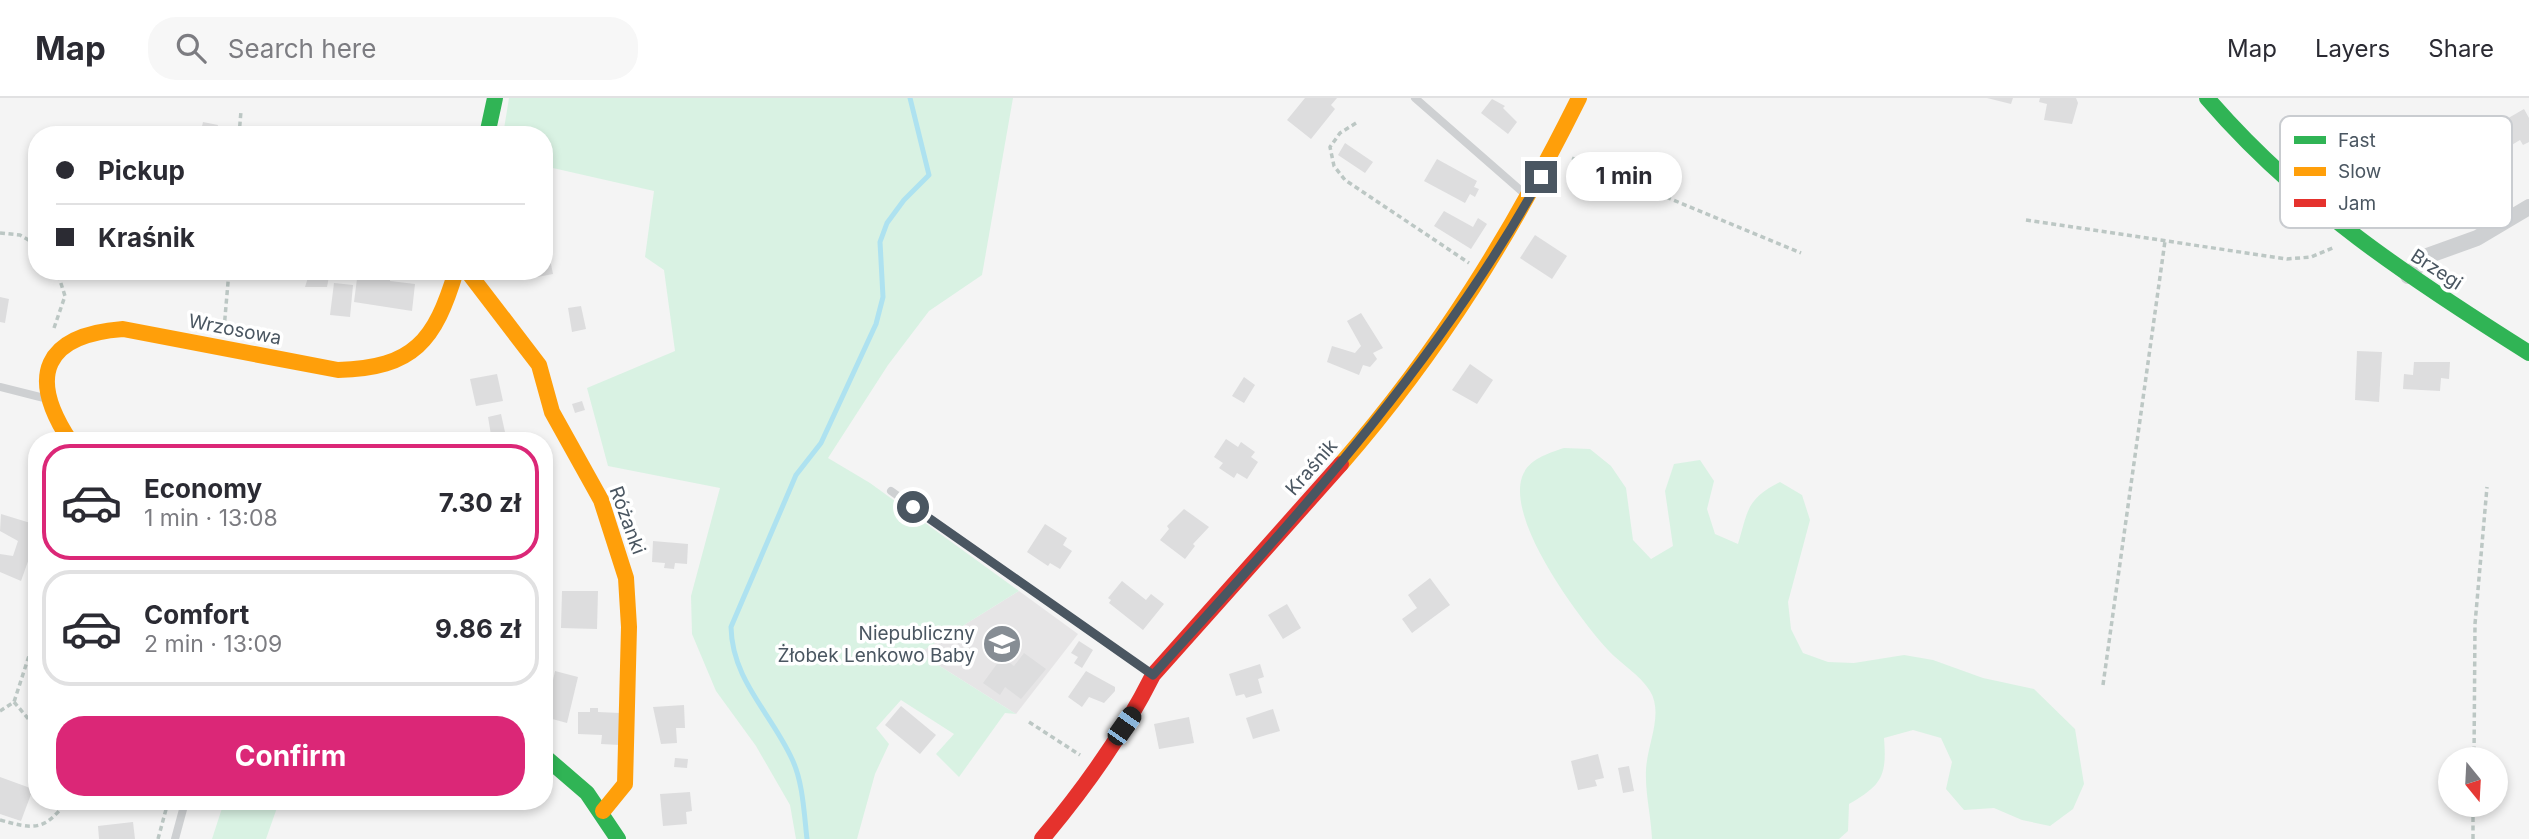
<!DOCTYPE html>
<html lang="en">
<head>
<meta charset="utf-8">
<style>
	body { margin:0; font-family:Inter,sans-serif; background:#f7f7f7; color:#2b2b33; height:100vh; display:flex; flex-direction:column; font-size:26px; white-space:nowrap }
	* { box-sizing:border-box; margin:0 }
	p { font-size:23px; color:#7c7c81 }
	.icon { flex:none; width:38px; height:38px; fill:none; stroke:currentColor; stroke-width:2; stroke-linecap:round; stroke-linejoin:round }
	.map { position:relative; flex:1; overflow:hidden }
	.details { position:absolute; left:28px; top:334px; width:525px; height:378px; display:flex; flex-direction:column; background:#fff; border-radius:28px; box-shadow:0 4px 10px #0003 }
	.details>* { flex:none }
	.hud { position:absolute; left:28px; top:28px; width:525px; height:154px; border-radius:28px; box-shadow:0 4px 10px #0003; display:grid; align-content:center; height:154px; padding:0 28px; background:#fff }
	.needle { width:46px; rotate:162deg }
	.fabs { position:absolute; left:2438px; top:649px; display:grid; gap:14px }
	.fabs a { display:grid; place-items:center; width:70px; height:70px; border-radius:50%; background:#fff; box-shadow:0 4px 10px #0003; font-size:35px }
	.end { position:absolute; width:32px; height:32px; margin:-16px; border:9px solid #4a5661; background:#fff; box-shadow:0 0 0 4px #fff }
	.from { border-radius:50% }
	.bubble { position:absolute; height:49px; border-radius:24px; background:#fff; box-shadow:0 4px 10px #0003; font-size:23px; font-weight:700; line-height:49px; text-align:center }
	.car { position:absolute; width:21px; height:42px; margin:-21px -10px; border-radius:9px; box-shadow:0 0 5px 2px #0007; background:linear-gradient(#222 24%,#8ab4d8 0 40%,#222 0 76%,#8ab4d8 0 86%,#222 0) }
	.hud b { display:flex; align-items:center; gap:24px; height:66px; font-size:26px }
	.hud b+b { border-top:2px solid #e1e1e2 }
	.hud i { width:18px; height:18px; background:#2b2b33 }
	ul { padding:12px 0 0; list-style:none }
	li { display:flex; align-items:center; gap:21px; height:116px; margin:0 14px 10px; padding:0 14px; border:4px solid #e1e1e2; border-radius:28px }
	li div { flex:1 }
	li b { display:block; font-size:26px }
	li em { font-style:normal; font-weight:700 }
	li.on { border-color:#db2777 }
	li>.icon { width:63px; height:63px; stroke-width:1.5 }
	.action { display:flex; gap:14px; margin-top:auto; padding:14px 28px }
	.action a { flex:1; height:80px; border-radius:28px; background:#db2777; color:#fff; font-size:28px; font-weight:700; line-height:80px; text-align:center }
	header { display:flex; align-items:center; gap:42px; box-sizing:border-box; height:98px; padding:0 35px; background:#fff; border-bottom:2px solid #e1e1e2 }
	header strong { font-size:33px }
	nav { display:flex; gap:38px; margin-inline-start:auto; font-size:24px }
	.search { width:490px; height:63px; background:#f7f7f7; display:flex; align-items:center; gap:18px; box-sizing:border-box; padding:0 24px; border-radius:28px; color:#7c7c81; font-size:26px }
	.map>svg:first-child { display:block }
</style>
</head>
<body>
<header>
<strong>Map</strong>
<div class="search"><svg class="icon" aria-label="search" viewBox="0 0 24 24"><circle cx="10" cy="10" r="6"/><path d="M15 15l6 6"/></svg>Search here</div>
<nav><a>Map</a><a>Layers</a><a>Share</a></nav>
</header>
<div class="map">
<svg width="2529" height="741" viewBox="0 0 2529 741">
	<rect width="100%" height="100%" fill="#f4f4f4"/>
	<path fill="#e6e5e6" d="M1019,493l59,43 -62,80 -97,-61z"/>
	<g fill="#d9f2e3">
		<path d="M509,0h504l-31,177 -53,36 -41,54 -60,93 42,25 149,108 -100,62 97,61 -11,-1 -46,64 -23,-23 18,-20 -53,-34 -25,28 13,16 -14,30 -18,65h-61l-6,-34 -34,-59 -40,-55 -24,-57 -1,-38 29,-108 -112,-22 -21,-78 88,-37 -11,-81 -19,-13 9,-66 -110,-25v-31h-41z"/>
		<path d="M1564,350l26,1 21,17 15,22 7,52 18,19 22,-13 -8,-55 9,-27 26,-4 14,21 -7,28 8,25 23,10c10,-33 8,-45 42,-62l22,13 8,25 -22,82 3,27 12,24 25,9 26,1 50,-8 29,5 50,18 51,11 41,40 9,55 -11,25 -23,17 -28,-6 -28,-12 -30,2 -18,-21 6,-27 -11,-24 -28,-8 -29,8c3,38 -2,47 -35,66l-1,27 -9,8h-187c-1,-23 -7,-46 -6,-69 1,-25 18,-56 4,-79 -9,-15 -30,-28 -42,-41 -29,-32 -101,-128 -86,-173 6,-18 27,-24 42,-29z"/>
		<path d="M224,704h55l-13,37h-54z"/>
	</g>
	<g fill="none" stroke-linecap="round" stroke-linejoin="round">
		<path stroke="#aee2f0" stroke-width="5" d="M807,741c-3,-26 -4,-57 -15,-80 -21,-46 -60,-79 -61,-132l65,-152 25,-32 55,-119 7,-27 -3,-55 7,-19 17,-23 25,-25 -19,-77"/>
	</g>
	<g fill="#ddddde">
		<path d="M1305,0h32l-6,7 4,4 -24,30 -24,-19z"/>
		<path d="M1987,0h26l-2,6z"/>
		<path d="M2040,0h36l2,5 -6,21 -28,-4 3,-16 -8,-2z"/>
		<path d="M1492,1l13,7 -2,2 14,14 -9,12 -27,-21z"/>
		<path d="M2524,11l5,9v24l-6,3 -3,-5 -10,6 -12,-22z"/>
		<path d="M203,24l15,3 -2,10h-16z"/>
		<path d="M1345,45l28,19 -8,11 -27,-18z"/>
		<path d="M1437,61l40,22 -3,6 5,2 -4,8 -5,-3 -5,9 -41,-22z"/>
		<path d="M1444,113l29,16 5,-9 9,6 -16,25 -37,-23z"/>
		<path d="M1535,137l32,21 -15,23 -32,-21z"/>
		<path d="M544,146h3l6,30 -31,6 -2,-9h24z"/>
		<path d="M310,173h20l-3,16h-22z"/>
		<path d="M358,173l33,5 -1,5 25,3 -3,27 -58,-9z"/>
		<path d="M334,185l19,2 -3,32 -20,-2z"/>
		<path d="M0,199l9,2 -4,24 -5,-1z"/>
		<path d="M581,208l5,23 -14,3 -4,-24z"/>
		<path d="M1361,215l22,35 -10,5 4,6 -7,8 -7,-2 -4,10 -32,-13 5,-16 23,7 6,-7 -14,-25z"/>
		<path d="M2357,253l25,1 -3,50 -24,-2z"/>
		<path d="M2414,264h36l-1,17 -8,-1 -1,13 -37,-2 1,-15 9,1z"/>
		<path d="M1470,266l23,16 -16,24 -25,-14z"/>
		<path d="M497,276l6,27 -27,5 -6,-27z"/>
		<path d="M1244,279l11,8 -11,18 -12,-7z"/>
		<path d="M582,303l3,9 -10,3 -3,-9z"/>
		<path d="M501,316l4,18 -14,3 -3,-18z"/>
		<path d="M1226,341l12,8 3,-5 14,10 -4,5 7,5 -11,17 -10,-6 -3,5 -15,-10 4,-5 -9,-6z"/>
		<path d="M1184,411l25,18 -16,17 2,2 -10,13 -25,-19 9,-11 -2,-3z"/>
		<path d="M1,416l36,11v11l-16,45 -21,-9v-18l13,2 5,-15 -18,-10z"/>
		<path d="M1045,426l22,14 -4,7 9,6 -12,18 -10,-6 -2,3 -21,-14z"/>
		<path d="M653,443l35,3 -1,20 -12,-1 -1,6 -10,-1 1,-5 -13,-1z"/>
		<path d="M1430,480l20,27 -38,28 -10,-14 15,-11 -9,-13z"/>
		<path d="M1122,483l24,19 5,-6 13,10 -21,26 -34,-27 2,-3 -3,-2z"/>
		<path d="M562,493h36l-1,38 -36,-1z"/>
		<path d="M1287,506l14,24 -18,11 -15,-24z"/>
		<path d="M1079,543l14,9 -11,18 -8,-5 4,-6 -7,-4z"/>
		<path d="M1024,555l22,16 -25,30 -16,-12 -5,8 -17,-12 19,-26 12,9z"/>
		<path d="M1260,566l4,13 -6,2 4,14 -16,5 -2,-4 -8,2 -7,-22z"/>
		<path d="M555,573l23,6 -11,46 -22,-6z"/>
		<path d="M1086,573l29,16v4l-11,12 -15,-6 -7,10 -14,-10z"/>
		<path d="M684,607l1,23h-9l1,15 -16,1 -8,-37z"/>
		<path d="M901,608l35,29 -16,19 -35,-29z"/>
		<path d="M590,610h8v4l22,1v32l-19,-1 1,-9 -24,-1v-22h12z"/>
		<path d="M1273,611l7,22 -27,8 -7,-21z"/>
		<path d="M1189,619l5,26 -35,6 -5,-25z"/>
		<path d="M1598,656l6,24 -9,2 2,6 -19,4 -7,-29z"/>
		<path d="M675,660l13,1 -1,9 -13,-1z"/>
		<path d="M1629,668l5,25 -11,2 -5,-25z"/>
		<path d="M0,679l33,12 -12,32 -21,-7z"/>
		<path d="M690,694l2,19 -6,1 1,12 -24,2 -3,-32z"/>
		<path d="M133,724l2,17h-36l-1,-13z"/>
	</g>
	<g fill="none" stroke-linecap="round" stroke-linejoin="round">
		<g stroke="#bcc7c4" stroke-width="3.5" stroke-dasharray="5 3.5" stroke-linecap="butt">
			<path d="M1356,25l-16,10 -10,14 4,19 11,14 124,83"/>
			<path d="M239,37l2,-24"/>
			<path d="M1572,60l229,95"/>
			<path d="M2026,122l261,39 24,-2 24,-10"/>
			<path d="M0,135l20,2 17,10"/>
			<path d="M54,230l11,-32 -8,-25"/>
			<path d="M224,231l5,-58"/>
			<path d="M2103,587l62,-444"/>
			<path d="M14,604l23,27"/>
			<path d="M0,613l14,-9 23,-71"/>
			<path d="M1029,624l51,33"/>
			<path d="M2474,662l1,-136 12,-137"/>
			<path d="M0,722c33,9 44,12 66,-18"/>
			<path d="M158,741l10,-37"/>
			<path d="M2473,741v-34"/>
		</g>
		<g stroke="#ced0d2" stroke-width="8">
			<path d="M1415,0l111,97"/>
			<path d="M0,289l44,11"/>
			<path d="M891,393l259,182"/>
			<path d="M175,741l10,-37"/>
		</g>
		<path stroke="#ced0d2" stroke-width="16" d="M2408,178l19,-20 50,-18 52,-31"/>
		<g stroke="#30b455" stroke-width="16">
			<path d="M2207,0c93,108 203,180 322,255"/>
			<path d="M487,37l8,-37"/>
			<path d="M544,658l43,37 31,46"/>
		</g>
		<g stroke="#ff9f0a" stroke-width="16">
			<path d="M467,173l72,94 13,47 49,88 25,78 3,49 -4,157 -22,27"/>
			<path d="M70,343c-43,-65 -26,-106 53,-112l215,41c76,-2 97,-29 118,-99"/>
			<path d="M1341,366c99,-114 171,-231 238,-366"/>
		</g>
		<path stroke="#e5322d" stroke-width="16" d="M1042,741c42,-50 82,-106 111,-164l188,-211"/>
	</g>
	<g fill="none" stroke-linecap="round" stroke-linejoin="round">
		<path stroke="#4a5661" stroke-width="9" d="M913,409l240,168c142,-157 285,-311 388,-498"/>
	</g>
	<defs>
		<symbol id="school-disc" viewBox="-11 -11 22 22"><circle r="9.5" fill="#868d94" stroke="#fff"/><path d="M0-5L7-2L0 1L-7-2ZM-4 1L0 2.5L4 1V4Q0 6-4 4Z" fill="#fff"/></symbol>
	</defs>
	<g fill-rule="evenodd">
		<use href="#school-disc" x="980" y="524" width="44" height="44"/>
	</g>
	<g text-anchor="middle" stroke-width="7" stroke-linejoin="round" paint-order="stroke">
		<g font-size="19" fill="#4a5661" stroke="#fff">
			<text transform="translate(2437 171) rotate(33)" y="7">Brzegi</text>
			<text transform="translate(235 231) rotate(11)" y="7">Wrzosowa</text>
			<text transform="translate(1311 369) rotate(-49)" y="7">Kraśnik</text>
			<text transform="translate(628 422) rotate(70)" y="7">Różanki</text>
		</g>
		<g font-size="19" fill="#4a5661" stroke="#fff" text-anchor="end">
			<text x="975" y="542">Niepubliczny<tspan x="975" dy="22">Żłobek Lenkowo Baby</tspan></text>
		</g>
	</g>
	<rect x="2280" y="18" width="232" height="112" rx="10" fill="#fff" stroke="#c9ccd0" stroke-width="2"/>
	<rect x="2294" y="38" width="32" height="8" fill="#30b455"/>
	<rect x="2294" y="69" width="32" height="9" fill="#ff9f0a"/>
	<rect x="2294" y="101" width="32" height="8" fill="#e5322d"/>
	<g font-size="19" fill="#4a5661">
		<text x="2338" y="49">Fast</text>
		<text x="2338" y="80">Slow</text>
		<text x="2338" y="112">Jam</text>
	</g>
</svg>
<div class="fabs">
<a><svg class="needle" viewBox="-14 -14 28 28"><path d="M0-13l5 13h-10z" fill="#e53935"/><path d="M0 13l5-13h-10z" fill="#7c7c81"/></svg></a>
</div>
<i class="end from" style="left:913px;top:409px"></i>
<i class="end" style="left:1541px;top:79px"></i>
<div class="bubble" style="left:1566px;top:54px;width:116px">1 min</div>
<i class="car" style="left:1124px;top:628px;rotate:35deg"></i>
<div class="hud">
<b><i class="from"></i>Pickup</b>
<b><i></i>Kraśnik</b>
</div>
<section class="details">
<ul>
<li class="on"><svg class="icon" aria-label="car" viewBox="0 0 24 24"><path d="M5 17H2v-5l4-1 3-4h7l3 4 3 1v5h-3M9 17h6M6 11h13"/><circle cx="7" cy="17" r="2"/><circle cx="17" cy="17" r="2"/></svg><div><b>Economy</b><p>1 min · 13:08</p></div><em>7.30 zł</em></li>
<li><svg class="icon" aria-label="car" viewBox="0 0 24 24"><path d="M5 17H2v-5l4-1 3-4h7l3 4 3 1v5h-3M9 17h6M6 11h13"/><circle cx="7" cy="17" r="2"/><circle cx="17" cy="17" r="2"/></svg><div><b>Comfort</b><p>2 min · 13:09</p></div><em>9.86 zł</em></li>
</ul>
<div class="action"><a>Confirm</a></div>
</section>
</div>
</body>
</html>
